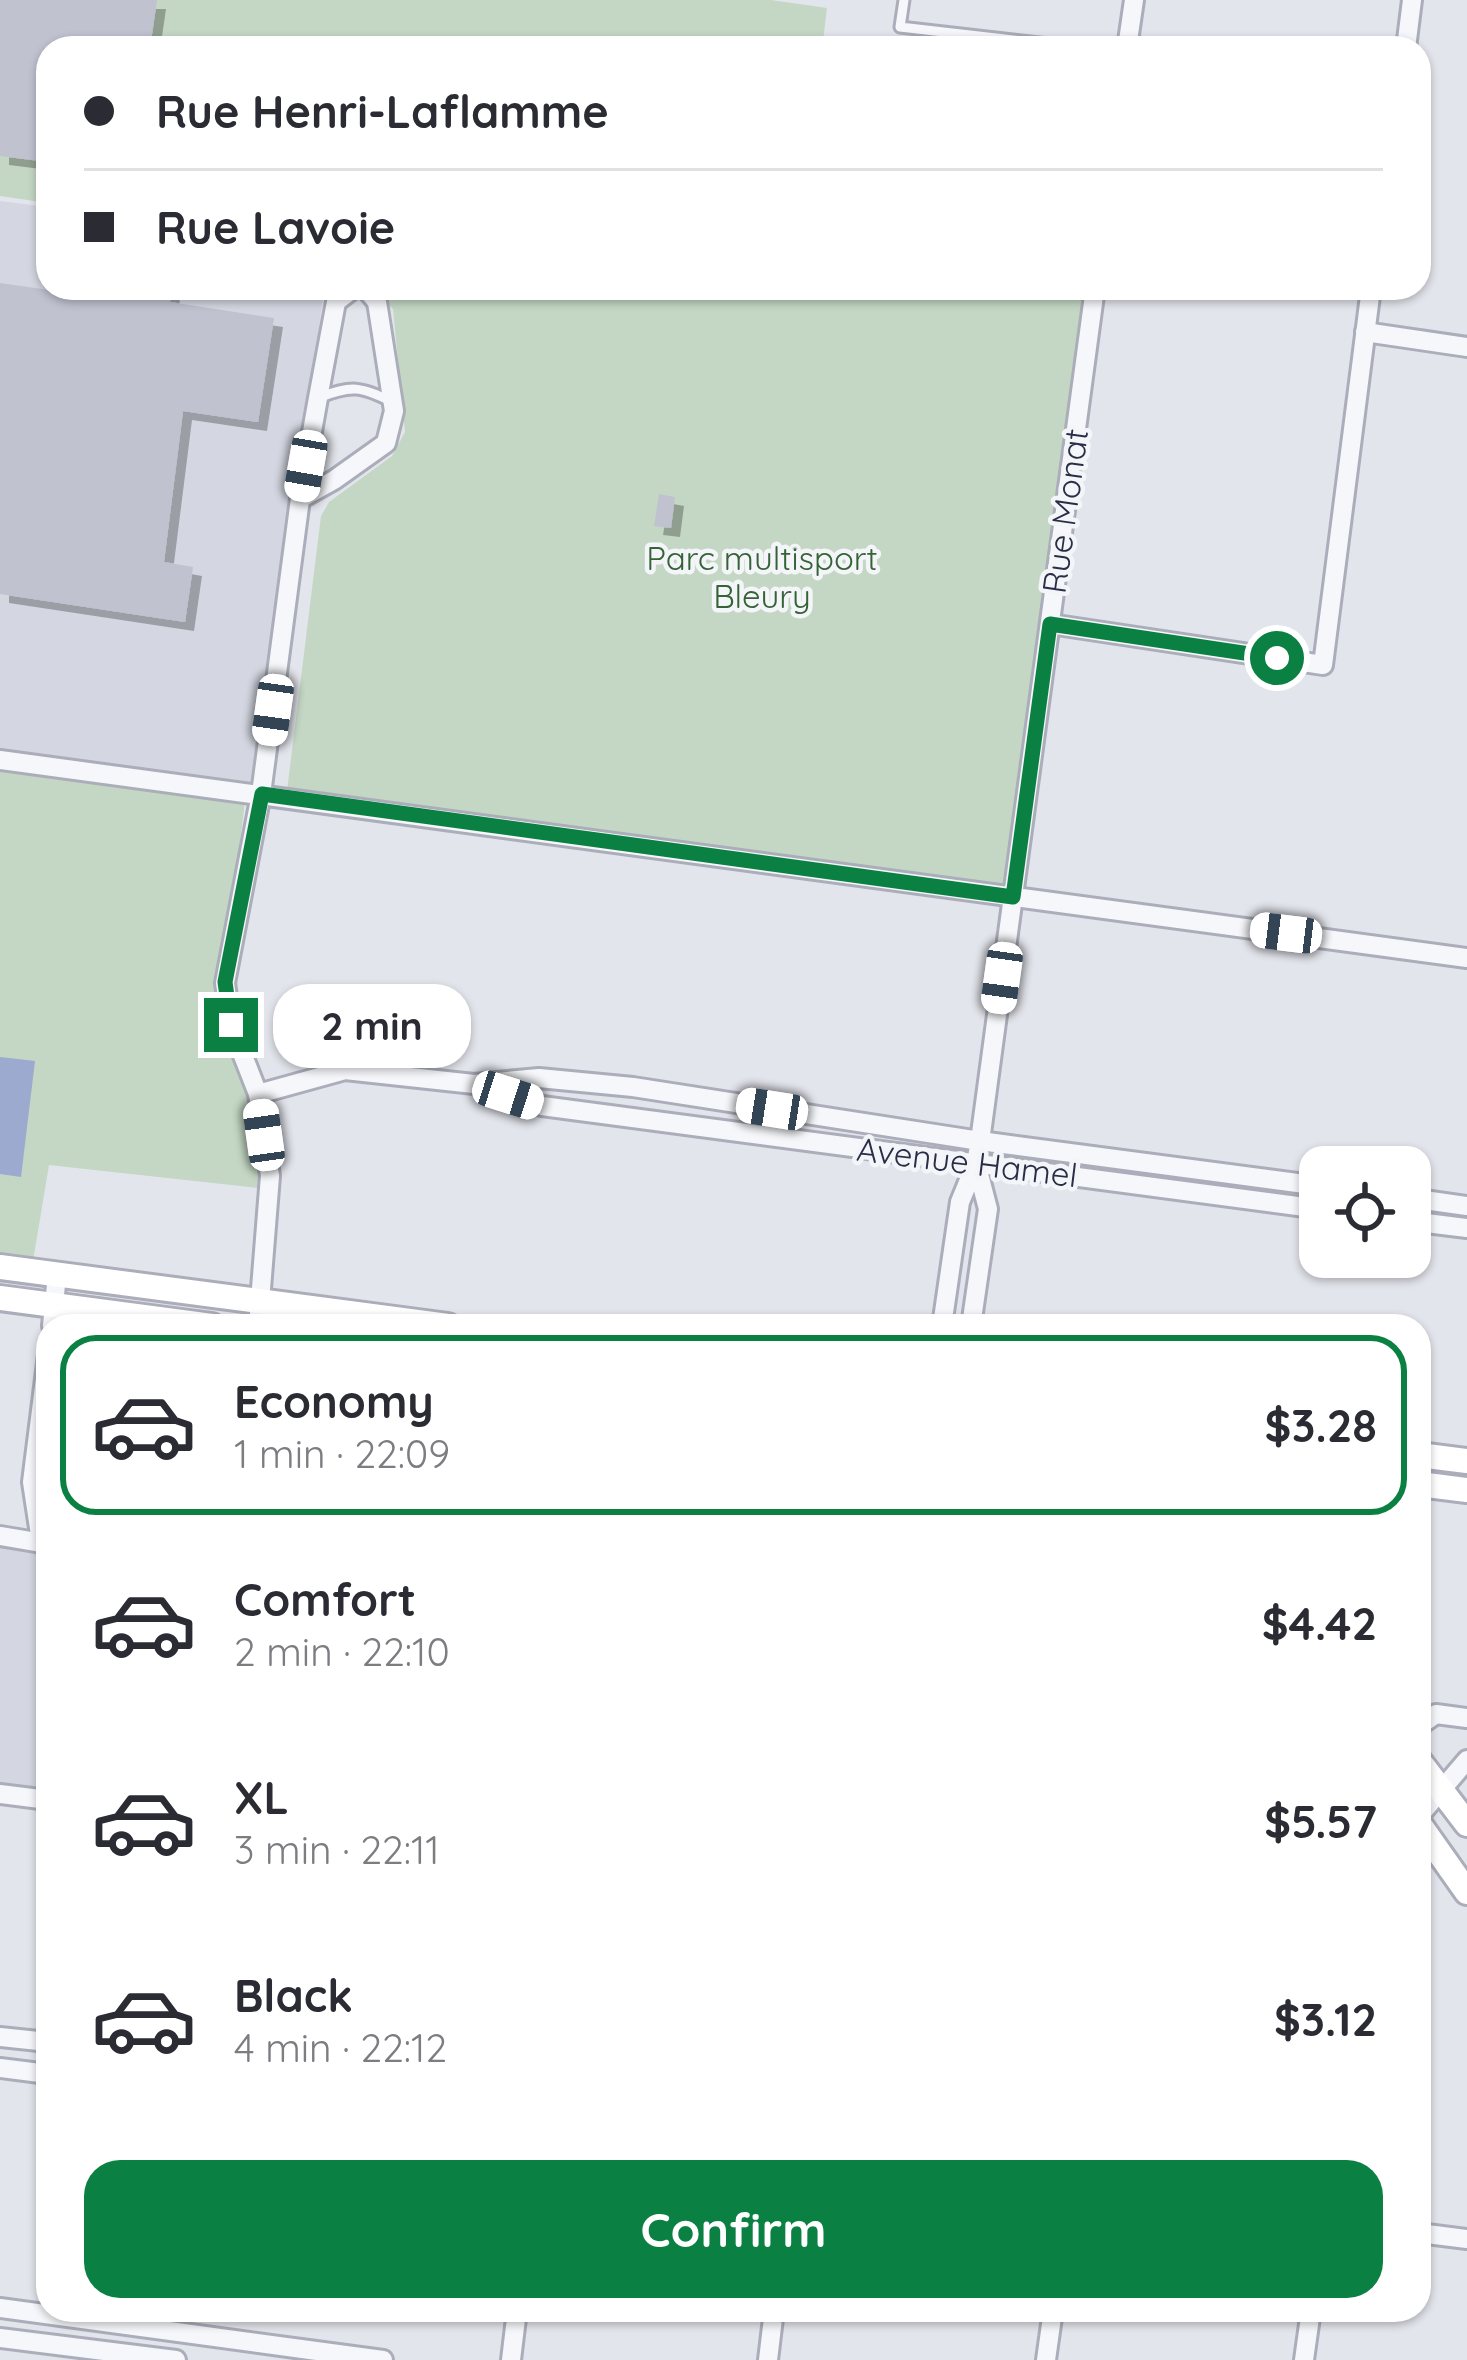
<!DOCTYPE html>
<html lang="en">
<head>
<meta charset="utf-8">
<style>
	body { margin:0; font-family:Quicksand,sans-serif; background:#f7f7f7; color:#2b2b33; height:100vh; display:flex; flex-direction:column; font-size:45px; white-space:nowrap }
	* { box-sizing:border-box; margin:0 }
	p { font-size:39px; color:#7c7c81 }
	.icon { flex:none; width:66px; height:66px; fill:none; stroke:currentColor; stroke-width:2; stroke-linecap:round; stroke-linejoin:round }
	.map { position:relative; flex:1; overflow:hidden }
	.drawer { position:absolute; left:36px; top:1314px; width:1395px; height:1008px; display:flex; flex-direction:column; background:#fff; border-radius:36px; box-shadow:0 3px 9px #0004 }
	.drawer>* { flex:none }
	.guide { position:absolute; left:36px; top:36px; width:1395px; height:264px; border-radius:36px; box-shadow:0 3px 9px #0004; display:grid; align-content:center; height:264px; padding:0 48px; background:#fff }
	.controls { position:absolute; left:1299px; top:1146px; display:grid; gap:24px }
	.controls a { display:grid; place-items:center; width:132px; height:132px; border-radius:24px; background:#fff; box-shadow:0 3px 9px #0004; font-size:60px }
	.end { position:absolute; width:54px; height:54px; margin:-27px; border:15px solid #0b8043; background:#fff; box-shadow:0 0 0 6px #fff }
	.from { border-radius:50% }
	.bubble { position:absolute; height:84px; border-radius:36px; background:#fff; box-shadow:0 3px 9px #0004; font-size:39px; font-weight:800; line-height:84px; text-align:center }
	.car { position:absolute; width:36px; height:72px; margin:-36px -18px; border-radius:15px; box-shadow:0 0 9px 3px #0007; background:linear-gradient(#fff 24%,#345 0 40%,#fff 0 76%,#345 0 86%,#fff 0) }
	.guide b { display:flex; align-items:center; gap:42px; height:114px; font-size:45px }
	.guide b+b { border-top:3px solid #e1e1e2 }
	.guide i { width:30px; height:30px; background:#2b2b33 }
	ul { padding:21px 0 0; list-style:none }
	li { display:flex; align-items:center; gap:36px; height:180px; margin:0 24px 18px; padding:0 24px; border:6px solid transparent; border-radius:36px }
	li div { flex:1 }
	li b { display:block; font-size:45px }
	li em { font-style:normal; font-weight:800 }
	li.on { border-color:#0b8043 }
	li>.icon { width:108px; height:108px; stroke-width:1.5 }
	.action { display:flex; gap:24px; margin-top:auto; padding:24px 48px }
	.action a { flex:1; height:138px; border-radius:36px; background:#0b8043; color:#fff; font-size:48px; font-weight:800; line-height:138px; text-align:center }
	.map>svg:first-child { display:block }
</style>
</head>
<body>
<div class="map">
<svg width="1467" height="2360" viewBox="0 0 1467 2360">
	<defs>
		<filter id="shadow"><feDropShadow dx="9" dy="9" stdDeviation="0" flood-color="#0004"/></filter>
	</defs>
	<rect width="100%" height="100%" fill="#e3e5ec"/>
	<g fill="#d4d7e1">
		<path d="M0,201l48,6v81h276l-63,506 -261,-34z"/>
		<path d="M0,1541l48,7v252l-48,-6z"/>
	</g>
	<g fill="#c4d7c4">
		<path d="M0,0h771l56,8 -4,33 47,7h-822v155l-48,-7z"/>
		<path d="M372,288h719l-80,612 -726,-93 36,-291 8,-14 63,-46 13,-24 -12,-123z"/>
		<path d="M0,766l245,35 -21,175 34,123 19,91 -228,-25 -16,96 -33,-4z"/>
	</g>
	<path fill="#9caacf" d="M0,1057l35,4 -14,116 -21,-3z"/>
	<g fill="#c0c2d0" filter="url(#shadow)">
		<path d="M0,0h157l-7,48h-102v114l-48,-6z"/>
		<path d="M0,283l99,14 2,-9h70l-1,14 104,16 -16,104 -75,-11 -19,151 29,5 -8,55 -185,-28z"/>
		<path d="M659,494l16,3 -4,31 -17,-2z"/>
	</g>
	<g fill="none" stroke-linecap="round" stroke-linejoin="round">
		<defs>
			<g id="lane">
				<path d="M904,0l-4,27 184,21"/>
				<path d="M318,398c33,-13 43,-12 74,4"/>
			</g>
			<g id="street">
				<path d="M1127,48l7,-48"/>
				<path d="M1406,48l6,-48"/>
				<path d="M1365,332l102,15"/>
				<path d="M300,499l34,-19 52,-37 8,-32 -17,-109 -10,-12 -7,-2"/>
				<path d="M1050,624l273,41 48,-377"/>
				<path d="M0,760l1467,198"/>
				<path d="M484,1088l58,18 778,103"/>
				<path d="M258,1094l87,-24 129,14 65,-6 94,9 347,54 340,45"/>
				<path d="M1410,1198l57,8"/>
				<path d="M1410,1221l57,7"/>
				<path d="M52,1326l5,-52"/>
				<path d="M258,1326l12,-150 -12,-82 -27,-69 -6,-42 36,-189 39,-295 18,-101 18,-96 18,-14"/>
				<path d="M942,1326l18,-124 16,-39 4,-22 115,-853"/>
				<path d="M971,1326l17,-117 -12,-46"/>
				<path d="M0,1536l48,8"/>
				<path d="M41,1541l-9,-59 16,-127"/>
				<path d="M1419,1726l17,-12 31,4"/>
				<path d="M0,1794l48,6"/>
				<path d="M1419,1816l48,-56"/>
				<path d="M0,2037l48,5"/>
				<path d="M0,2068l48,6"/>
				<path d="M1419,2233l48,6"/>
				<path d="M0,2308l383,52"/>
				<path d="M0,2338l176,22"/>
				<path d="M511,2360l6,-50"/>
				<path d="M768,2360l6,-50"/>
				<path d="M1046,2360l7,-50"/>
				<path d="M1304,2360l7,-50"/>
			</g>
			<g id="secondary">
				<path d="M0,1267l448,59"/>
				<path d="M0,1298l212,28"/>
				<path d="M1419,1455l48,6"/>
				<path d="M1419,1484l48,6"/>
				<path d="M1419,1761l48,63"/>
				<path d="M1419,1824l48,68"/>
			</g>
		</defs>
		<use href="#lane" stroke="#abaeba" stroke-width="15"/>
		<use href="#street" stroke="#abaeba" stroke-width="24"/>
		<use href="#secondary" stroke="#abaeba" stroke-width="30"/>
		<use href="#lane" stroke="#f6f7fa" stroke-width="9"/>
		<use href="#street" stroke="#f6f7fa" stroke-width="18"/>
		<use href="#secondary" stroke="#fff" stroke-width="24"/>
	</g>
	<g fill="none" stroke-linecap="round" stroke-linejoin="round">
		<path stroke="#0b8043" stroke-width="15" d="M231,1025l-6,-43 37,-188 751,103 37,-273 227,34"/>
	</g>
	<g text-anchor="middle" stroke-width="9" stroke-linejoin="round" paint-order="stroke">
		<g font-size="33" fill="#292e46" stroke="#f3f5f9">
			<text transform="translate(1065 511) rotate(-82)" y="12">Rue Monat</text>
			<text transform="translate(967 1162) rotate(7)" y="12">Avenue Hamel</text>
		</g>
		<g font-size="33" fill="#356336" stroke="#f3f5f9">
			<text x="762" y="570">Parc multisport<tspan x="762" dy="38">Bleury</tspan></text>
		</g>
	</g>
</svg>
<div class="controls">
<a><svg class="icon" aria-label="locate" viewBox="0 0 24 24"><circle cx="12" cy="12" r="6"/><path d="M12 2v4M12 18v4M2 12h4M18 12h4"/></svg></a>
</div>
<i class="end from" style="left:1277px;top:658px"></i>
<i class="end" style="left:231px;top:1025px"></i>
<div class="bubble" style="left:273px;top:984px;width:198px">2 min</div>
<i class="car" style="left:306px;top:466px;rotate:190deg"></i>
<i class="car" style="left:273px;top:710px;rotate:188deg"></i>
<i class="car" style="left:1286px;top:933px;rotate:277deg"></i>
<i class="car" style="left:1002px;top:978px;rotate:188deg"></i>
<i class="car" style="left:508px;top:1095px;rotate:108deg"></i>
<i class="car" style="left:772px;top:1109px;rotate:279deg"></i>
<i class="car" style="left:264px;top:1135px;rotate:352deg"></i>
<div class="guide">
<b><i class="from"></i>Rue Henri-Laflamme</b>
<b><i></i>Rue Lavoie</b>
</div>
<section class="drawer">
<ul>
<li class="on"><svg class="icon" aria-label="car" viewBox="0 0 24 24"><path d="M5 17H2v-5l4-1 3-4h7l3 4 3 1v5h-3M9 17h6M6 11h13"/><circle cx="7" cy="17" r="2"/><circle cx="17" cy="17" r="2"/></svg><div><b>Economy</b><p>1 min · 22:09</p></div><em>$3.28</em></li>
<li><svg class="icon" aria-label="car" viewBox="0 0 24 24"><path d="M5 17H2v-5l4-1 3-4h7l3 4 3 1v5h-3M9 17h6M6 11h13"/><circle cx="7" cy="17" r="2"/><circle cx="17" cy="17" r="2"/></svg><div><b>Comfort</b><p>2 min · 22:10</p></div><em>$4.42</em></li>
<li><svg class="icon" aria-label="car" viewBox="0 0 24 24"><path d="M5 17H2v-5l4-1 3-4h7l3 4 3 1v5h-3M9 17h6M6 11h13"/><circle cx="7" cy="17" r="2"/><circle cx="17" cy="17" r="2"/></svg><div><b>XL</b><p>3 min · 22:11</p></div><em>$5.57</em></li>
<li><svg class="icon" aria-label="car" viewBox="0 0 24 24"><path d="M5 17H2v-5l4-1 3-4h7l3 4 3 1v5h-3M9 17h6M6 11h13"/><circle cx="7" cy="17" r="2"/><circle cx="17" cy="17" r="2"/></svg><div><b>Black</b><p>4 min · 22:12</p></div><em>$3.12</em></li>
</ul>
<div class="action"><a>Confirm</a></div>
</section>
</div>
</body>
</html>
